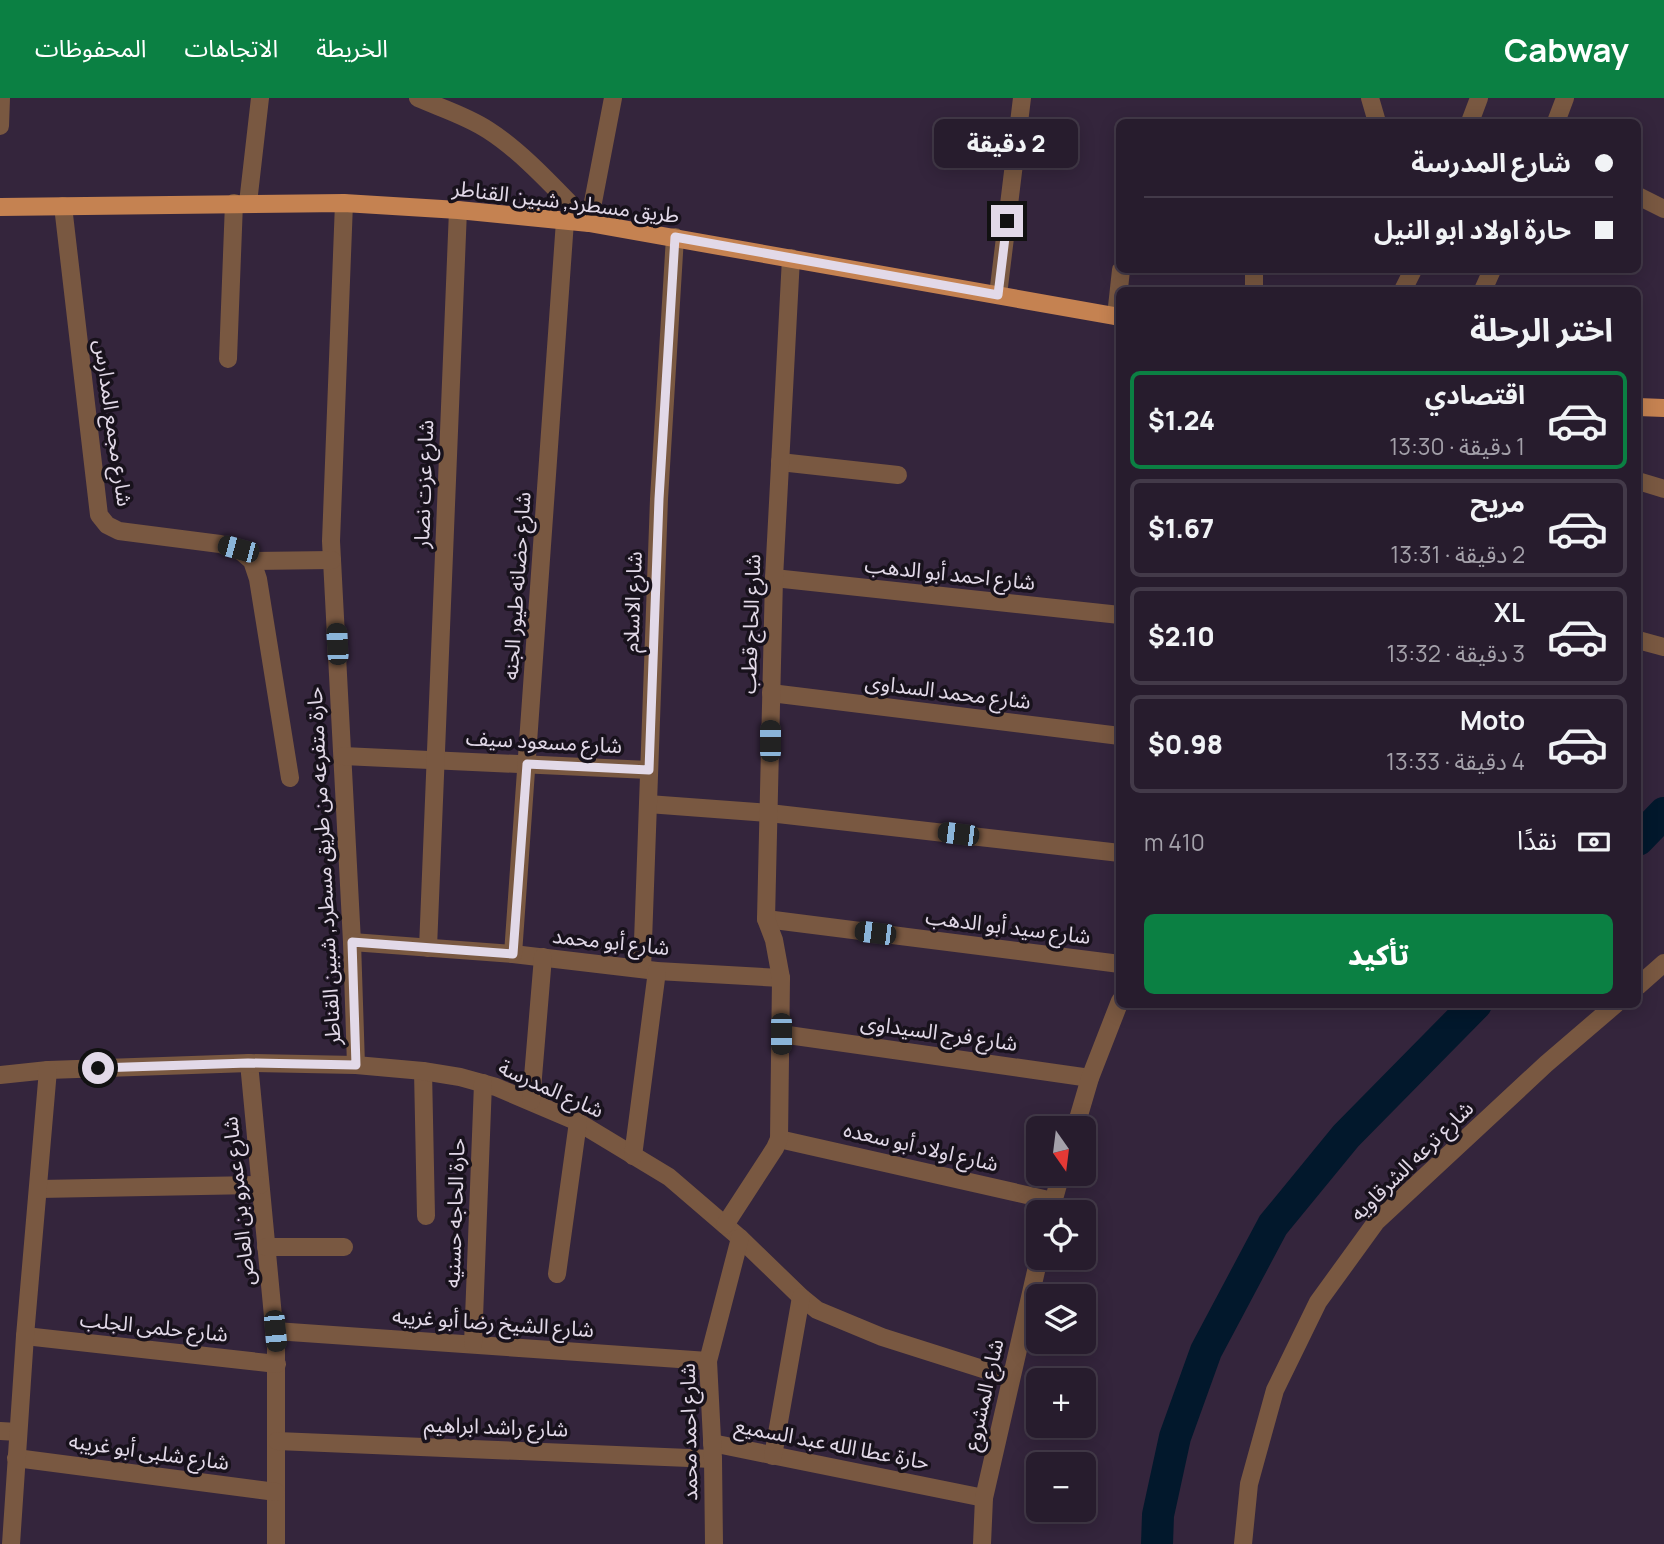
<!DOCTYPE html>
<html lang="ar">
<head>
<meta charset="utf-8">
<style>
	body { margin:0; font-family:Manrope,"Noto Sans Arabic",sans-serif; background:#332939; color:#f1f3f6; direction:rtl; height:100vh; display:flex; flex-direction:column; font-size:26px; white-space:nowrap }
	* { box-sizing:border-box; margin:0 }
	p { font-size:23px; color:#a4a1aa }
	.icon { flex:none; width:38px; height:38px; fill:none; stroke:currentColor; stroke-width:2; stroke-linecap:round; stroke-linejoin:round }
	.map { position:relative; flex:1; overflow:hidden; direction:ltr }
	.sheet { position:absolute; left:1116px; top:189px; width:525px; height:721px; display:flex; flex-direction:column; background:#271c2d; border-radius:10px; box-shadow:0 4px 18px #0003,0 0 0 2px #433a49; direction:rtl }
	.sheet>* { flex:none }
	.banner { position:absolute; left:1116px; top:21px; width:525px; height:154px; border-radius:10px; box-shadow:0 4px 18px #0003,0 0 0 2px #433a49; direction:rtl; display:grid; align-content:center; height:154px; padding:0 28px; background:#271c2d }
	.needle { width:46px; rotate:166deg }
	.fabs { position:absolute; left:1026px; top:1018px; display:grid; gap:14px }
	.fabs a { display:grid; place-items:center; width:70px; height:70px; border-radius:10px; background:#271c2d; box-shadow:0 4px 18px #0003,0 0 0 2px #433a49; font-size:35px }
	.end { position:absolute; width:32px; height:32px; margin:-16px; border:9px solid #e2d9e8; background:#111; box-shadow:0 0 0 4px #111 }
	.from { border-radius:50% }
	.bubble { position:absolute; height:49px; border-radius:10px; background:#271c2d; box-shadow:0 4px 18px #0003,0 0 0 2px #433a49; font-size:23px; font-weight:800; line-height:49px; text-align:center; direction:rtl }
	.car { position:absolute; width:21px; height:42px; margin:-21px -10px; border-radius:9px; box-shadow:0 0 5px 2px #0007; background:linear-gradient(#222 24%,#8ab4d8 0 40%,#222 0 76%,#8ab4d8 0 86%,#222 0) }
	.banner b { display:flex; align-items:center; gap:24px; height:66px; font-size:26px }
	.banner b+b { border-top:2px solid #433a49 }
	.banner i { width:18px; height:18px; background:#f1f3f6 }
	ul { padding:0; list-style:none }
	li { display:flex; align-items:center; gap:21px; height:98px; margin:0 14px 10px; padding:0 14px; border:4px solid #433a49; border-radius:10px }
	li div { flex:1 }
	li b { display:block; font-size:26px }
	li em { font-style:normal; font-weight:800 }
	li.active { border-color:#0b8043 }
	li>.icon { width:63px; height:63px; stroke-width:1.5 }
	h2 { padding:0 28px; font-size:32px; line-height:84px }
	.pay { display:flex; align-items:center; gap:18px; height:77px; padding:0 28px; font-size:26px }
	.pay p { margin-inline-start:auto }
	.primary-button { display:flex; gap:14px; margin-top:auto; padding:14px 28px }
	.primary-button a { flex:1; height:80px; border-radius:10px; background:#0b8043; color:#fff; font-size:28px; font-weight:800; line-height:80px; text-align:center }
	header { display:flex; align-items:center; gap:42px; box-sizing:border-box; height:98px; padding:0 35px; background:#0b8043; color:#fff }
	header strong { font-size:33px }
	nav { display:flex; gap:38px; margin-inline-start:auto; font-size:24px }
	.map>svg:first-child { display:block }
</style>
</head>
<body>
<header>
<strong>Cabway</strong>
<nav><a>الخريطة</a><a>الاتجاهات</a><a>المحفوظات</a></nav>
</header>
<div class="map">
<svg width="1664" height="1446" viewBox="0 0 1664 1446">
	<rect width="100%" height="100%" fill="#34253c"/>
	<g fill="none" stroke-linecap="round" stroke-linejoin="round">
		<g stroke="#02182c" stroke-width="32">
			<path d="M1638,742l26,-27"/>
			<path d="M1157,1446l1,-29 17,-78 31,-86 67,-126 73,-89 130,-132"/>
		</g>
		<g stroke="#795841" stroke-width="18">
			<path d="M418,0c23,10 49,18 70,32 36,23 70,62 101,93"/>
			<path d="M1370,0l7,24"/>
			<path d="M1470,24l9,-24"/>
			<path d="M1556,24l9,-24"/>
			<path d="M0,28l1,-28"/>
			<path d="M1638,98l26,13"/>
			<path d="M248,105l12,-105"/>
			<path d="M344,105l-13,338 21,401 4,123"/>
			<path d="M63,108l36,309 8,10 12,6 101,13 18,5 14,12 6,18 32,199"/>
			<path d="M589,125l24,-125"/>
			<path d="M1254,192v-20"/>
			<path d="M1403,192l10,-20"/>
			<path d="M1483,192l9,-20"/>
			<path d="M998,197l24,-197"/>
			<path d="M1116,218l5,-46"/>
			<path d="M228,261l6,-156"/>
			<path d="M780,364l118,13"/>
			<path d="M1638,383l26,8"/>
			<path d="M252,463l80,-1"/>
			<path d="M774,480l346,37"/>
			<path d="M1638,542l26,7"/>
			<path d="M771,595l349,43"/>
			<path d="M343,658l306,14"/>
			<path d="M648,706l121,9 351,40"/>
			<path d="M766,821l354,45"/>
			<path d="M352,844l161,12 144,17 124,7"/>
			<path d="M428,850l30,-738"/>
			<path d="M513,856l52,-733"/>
			<path d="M642,871l17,-470 16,-262"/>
			<path d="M1638,888l26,-23"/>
			<path d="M781,936l309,44"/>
			<path d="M249,965l27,285v196"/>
			<path d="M423,973l3,145"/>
			<path d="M0,977l48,-5 201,-7 107,2 67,6 37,6 36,10 82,35 91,55 71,61 61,59 16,13 65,27 129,41"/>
			<path d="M531,1003l12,-144"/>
			<path d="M1075,1031l15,-51 30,-77"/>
			<path d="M779,1041l274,62"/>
			<path d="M633,1058l24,-185"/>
			<path d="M39,1091l221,-4"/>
			<path d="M1050,1115l11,-39"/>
			<path d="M725,1127l50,-77 4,-9 2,-161 -7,-38 -8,-21 8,-341 17,-320"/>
			<path d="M266,1149h78"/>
			<path d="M557,1176l21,-152"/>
			<path d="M275,1233l433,30"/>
			<path d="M25,1238l252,28"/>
			<path d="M473,1246l10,-261"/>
			<path d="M0,1333l18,1"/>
			<path d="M277,1343l436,18"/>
			<path d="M712,1345l272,55"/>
			<path d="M773,1358l28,-159"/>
			<path d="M16,1360l260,34"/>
			<path d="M11,1446l14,-208 23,-266"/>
			<path d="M714,1446l-1,-85 -5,-98 32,-123"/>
			<path d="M982,1446l2,-46 55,-240"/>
			<path d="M1243,1446l6,-60 26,-94 43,-88 58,-80 170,-158 70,-60"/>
		</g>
		<g stroke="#c58251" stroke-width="18">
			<path d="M0,109l344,-4 114,7 131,13 531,94"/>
			<path d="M1638,309l26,1"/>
		</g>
	</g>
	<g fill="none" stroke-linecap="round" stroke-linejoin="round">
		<path stroke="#e2d9e8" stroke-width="9" d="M98,970l150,-5 108,2 -4,-123 161,12 14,-190 122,6 10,-271 16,-262 323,58 9,-74"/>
	</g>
	<g text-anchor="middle" stroke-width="7" stroke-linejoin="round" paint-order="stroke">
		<g font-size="21" fill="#e2d9e8" stroke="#18121c">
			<text transform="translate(566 104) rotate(7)" y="7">طريق مسطرد, شبين القناطر</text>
			<text transform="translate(113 325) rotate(82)" y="7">شارع مجمع المدارس</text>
			<text transform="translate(424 386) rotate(-88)" y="7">شارع عزت نصار</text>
			<text transform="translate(950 476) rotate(6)" y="7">شارع احمد أبو الدهب</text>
			<text transform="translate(517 488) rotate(-86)" y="7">شارع حضانه طيور الجنه</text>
			<text transform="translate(633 504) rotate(-88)" y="7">شارع الاسلام</text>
			<text transform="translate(751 526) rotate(-88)" y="7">شارع الحاج قطب</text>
			<text transform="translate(948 594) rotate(7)" y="7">شارع محمد السداوى</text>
			<text transform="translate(544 644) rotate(3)" y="7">شارع مسعود سيف</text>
			<text transform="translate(324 768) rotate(-93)" y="7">حارة متفرعه من طريق مسطرد, شبين القناطر</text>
			<text transform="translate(1008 829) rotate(7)" y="7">شارع سيد أبو الدهب</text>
			<text transform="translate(611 844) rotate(6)" y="7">شارع أبو محمد</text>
			<text transform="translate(939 935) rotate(8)" y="7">شارع فرج السيداوى</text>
			<text transform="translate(551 991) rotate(24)" y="7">شارع المدرسة</text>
			<text transform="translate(921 1049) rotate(13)" y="7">شارع اولاد أبو سعده</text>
			<text transform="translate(1412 1063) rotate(-44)" y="7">شارع ترعه الشرقاويه</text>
			<text transform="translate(239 1103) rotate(-96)" y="7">شارع عمرو بن العاص</text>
			<text transform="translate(455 1115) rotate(-88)" y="7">حارة الحاجه حسنيه</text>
			<text transform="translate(493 1225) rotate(4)" y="7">شارع الشيخ رضا أبو غريبه</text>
			<text transform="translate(154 1229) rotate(6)" y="7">شارع حلمى الجلب</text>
			<text transform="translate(984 1297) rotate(-77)" y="7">شارع المشروع</text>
			<text transform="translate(496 1329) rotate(2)" y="7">شارع راشد ابراهيم</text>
			<text transform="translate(689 1334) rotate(-91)" y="7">شارع احمد محمد</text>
			<text transform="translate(832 1346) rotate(11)" y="7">حارة عطا الله عبد السميع</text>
			<text transform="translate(149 1354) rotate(8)" y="7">شارع شلبى أبو غريبه</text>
		</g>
	</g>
</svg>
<div class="fabs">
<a><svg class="needle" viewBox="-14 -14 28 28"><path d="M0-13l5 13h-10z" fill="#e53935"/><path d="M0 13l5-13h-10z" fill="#a4a1aa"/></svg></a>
<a><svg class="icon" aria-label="locate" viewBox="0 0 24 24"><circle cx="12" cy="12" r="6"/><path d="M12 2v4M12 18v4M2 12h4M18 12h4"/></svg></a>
<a><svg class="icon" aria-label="layers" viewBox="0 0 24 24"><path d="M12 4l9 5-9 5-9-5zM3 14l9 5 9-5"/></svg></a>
<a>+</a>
<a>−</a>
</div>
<i class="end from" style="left:98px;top:970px"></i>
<i class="end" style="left:1007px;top:123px"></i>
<div class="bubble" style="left:934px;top:21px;width:144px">2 دقيقة</div>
<i class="car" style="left:238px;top:451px;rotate:285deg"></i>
<i class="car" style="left:337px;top:546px;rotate:357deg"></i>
<i class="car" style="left:770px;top:643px;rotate:0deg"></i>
<i class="car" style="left:958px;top:736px;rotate:277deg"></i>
<i class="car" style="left:875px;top:835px;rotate:277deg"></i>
<i class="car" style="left:781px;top:936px;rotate:180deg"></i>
<i class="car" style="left:275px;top:1233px;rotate:175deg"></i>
<div class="banner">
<b><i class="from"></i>شارع المدرسة</b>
<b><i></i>حارة اولاد ابو النيل</b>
</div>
<section class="sheet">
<h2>اختر الرحلة</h2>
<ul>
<li class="active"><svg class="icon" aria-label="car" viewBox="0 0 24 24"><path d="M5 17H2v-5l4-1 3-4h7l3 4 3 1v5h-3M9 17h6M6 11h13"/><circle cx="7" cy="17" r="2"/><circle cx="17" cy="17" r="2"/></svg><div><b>اقتصادي</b><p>1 دقيقة · 13:30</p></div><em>$1.24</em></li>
<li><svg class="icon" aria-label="car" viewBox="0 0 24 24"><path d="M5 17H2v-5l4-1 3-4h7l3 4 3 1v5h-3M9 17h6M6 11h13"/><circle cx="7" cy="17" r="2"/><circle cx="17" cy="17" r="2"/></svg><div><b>مريح</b><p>2 دقيقة · 13:31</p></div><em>$1.67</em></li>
<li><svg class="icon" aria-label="car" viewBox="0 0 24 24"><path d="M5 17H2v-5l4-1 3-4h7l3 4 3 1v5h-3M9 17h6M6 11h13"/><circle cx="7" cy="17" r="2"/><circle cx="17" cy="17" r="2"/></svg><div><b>XL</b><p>3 دقيقة · 13:32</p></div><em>$2.10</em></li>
<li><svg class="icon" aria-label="car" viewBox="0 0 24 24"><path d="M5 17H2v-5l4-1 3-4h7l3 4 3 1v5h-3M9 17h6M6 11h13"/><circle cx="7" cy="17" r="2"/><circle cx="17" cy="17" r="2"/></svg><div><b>Moto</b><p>4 دقيقة · 13:33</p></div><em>$0.98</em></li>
</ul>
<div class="pay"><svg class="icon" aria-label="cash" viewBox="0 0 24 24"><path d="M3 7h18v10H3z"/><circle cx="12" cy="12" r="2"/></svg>نقدًا<p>410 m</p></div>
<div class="primary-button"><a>تأكيد</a></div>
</section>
</div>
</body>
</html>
